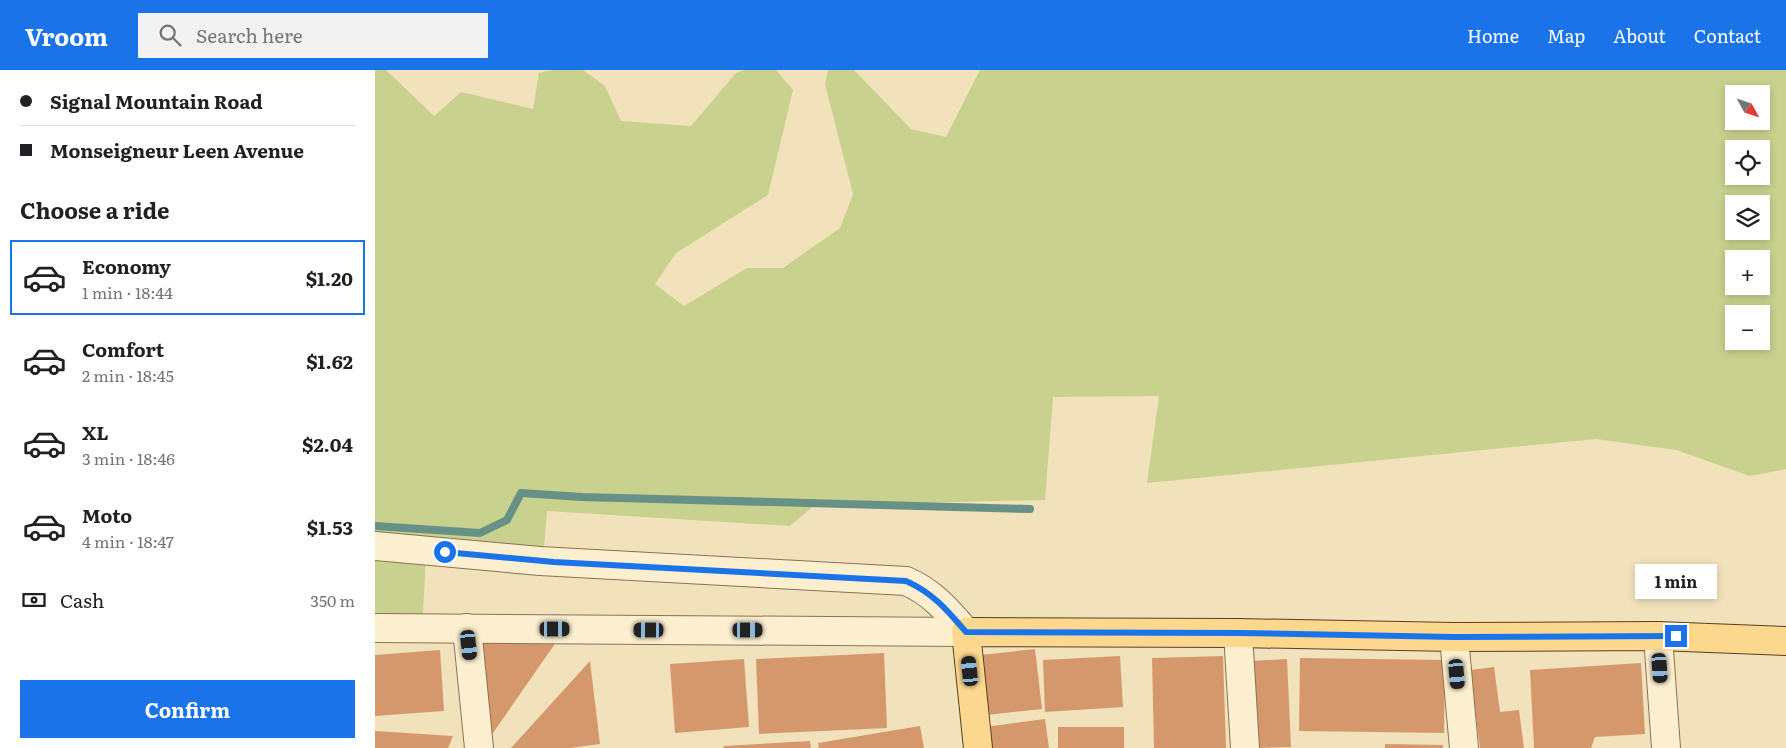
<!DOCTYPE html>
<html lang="en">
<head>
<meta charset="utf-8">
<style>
	body { margin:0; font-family:Literata,serif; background:#f2f2f2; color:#202124; height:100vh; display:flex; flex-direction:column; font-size:19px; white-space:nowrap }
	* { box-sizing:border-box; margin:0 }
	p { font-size:16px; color:#757577 }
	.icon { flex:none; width:28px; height:28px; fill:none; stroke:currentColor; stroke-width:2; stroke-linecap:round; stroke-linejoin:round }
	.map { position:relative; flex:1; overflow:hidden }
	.drawer { display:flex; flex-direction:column; background:#fff; width:375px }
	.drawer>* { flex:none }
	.banner { display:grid; align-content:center; height:110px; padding:0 20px; background:#fff }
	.needle { width:32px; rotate:130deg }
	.controls { position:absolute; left:1350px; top:15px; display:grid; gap:10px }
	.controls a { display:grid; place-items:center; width:45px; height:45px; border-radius:0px; background:#fff; box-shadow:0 2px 8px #0003; font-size:25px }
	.end { position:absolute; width:22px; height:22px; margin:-11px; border:6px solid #1a73e8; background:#fff; box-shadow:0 0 0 2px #fff }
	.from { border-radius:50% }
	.bubble { position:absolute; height:35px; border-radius:0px; background:#fff; box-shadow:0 2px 8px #0003; font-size:16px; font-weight:700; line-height:35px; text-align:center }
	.car { position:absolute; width:15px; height:30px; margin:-15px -8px; border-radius:6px; box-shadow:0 0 4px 1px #0007; background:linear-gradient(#222 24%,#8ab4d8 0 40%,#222 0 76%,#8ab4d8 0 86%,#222 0) }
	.banner b { display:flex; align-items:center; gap:18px; height:48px; font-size:19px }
	.banner b+b { border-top:1px solid #e0e0e0 }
	.banner i { width:12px; height:12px; background:#202124 }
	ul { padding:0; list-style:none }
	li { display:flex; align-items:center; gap:15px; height:75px; margin:0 10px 8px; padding:0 10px; border:2px solid transparent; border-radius:0px }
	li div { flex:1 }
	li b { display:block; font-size:19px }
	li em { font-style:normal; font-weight:700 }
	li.selected { border-color:#1a73e8 }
	li>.icon { width:45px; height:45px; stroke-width:1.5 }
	h2 { padding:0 20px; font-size:22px; line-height:60px }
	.pay { display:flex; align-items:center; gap:12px; height:55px; padding:0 20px; font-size:19px }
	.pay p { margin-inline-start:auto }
	.cta { display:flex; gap:10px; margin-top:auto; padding:10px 20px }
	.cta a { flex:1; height:58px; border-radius:0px; background:#1a73e8; color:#fff; font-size:20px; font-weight:700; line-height:58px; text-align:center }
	header { display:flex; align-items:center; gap:30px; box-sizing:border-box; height:70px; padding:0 25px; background:#1a73e8; color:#fff }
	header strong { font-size:24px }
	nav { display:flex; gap:28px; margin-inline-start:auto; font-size:18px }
	.search { width:350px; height:45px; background:#f2f2f2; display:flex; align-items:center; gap:12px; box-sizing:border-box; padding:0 18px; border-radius:0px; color:#757577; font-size:19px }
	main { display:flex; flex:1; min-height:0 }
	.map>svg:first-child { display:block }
</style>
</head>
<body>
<header>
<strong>Vroom</strong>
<div class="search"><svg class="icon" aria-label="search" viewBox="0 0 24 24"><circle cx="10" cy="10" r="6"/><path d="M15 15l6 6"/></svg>Search here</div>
<nav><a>Home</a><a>Map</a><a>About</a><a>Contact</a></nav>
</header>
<main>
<section class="drawer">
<div class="banner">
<b><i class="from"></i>Signal Mountain Road</b>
<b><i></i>Monseigneur Leen Avenue</b>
</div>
<h2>Choose a ride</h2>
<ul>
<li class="selected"><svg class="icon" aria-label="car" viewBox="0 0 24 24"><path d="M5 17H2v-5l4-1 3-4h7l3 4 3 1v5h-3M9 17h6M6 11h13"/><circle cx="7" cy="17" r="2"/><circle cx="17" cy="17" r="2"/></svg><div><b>Economy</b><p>1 min · 18:44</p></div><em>$1.20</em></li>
<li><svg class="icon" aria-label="car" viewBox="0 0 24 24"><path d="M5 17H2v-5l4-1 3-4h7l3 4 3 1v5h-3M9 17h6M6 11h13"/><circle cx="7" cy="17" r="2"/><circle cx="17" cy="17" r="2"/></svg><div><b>Comfort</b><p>2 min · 18:45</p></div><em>$1.62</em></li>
<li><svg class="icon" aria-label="car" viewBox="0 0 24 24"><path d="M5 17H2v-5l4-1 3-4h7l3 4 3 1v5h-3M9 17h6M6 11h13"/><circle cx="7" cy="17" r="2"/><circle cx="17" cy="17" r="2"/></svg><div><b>XL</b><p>3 min · 18:46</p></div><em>$2.04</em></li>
<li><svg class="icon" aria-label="car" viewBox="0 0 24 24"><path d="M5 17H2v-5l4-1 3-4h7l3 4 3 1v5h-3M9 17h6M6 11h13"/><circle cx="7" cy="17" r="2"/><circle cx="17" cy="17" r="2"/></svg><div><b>Moto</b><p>4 min · 18:47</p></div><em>$1.53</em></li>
</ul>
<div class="pay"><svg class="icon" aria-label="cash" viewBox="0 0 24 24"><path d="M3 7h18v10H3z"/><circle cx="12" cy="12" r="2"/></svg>Cash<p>350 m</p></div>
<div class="cta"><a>Confirm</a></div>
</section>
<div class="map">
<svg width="1411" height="678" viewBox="0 0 1411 678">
	<rect width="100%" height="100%" fill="#f2e2bb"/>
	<path fill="#c9d18e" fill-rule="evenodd" d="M0,0h11l48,46 27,-24 72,17 6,-36 12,-3h32l22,16 16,35 70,5 45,-53 8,-3h32l17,20 -25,105 -92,58 -21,31 29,22 63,-38h36l57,-40 13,-34 -28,-110 3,-14h26l57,59 35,8 34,-67h806v399l-36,7 -74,-26 -80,-11 -449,44 12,-87 -106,1 -8,103 -230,5 -25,21 -243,-15 -3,37 -118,3 -3,64 -48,-2zM1359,24h27v27h-27zM1359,79h27v27h-27zM1359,134h27v27h-27zM1359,189h27v27h-27zM1359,244h27v27h-27z"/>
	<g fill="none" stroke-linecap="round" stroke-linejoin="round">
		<path stroke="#679186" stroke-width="8" d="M0,456l105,7 27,-13 14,-27 61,4 448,12"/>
	</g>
	<g fill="#d5986d">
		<path d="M184,568l-73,105 -7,-99z"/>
		<path d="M660,579l7,60 -55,6 -6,-60z"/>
		<path d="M65,580l4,61 -69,5v-61z"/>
		<path d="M509,583l3,75 -128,6 -3,-75z"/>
		<path d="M745,586l3,51 -78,5 -2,-52z"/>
		<path d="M848,586l3,92h-72l-2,-90z"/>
		<path d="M925,588l145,2 -1,73 -145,-2z"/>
		<path d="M369,589l5,68 -74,6 -5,-69z"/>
		<path d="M912,589l4,88 -37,1 -4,-87z"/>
		<path d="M215,591l10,83 -30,4h-59z"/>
		<path d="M1266,593l4,71 -50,3 -4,11h-57l-4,-78z"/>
		<path d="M1119,597l6,45 19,-2 5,38h-44l-10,-78z"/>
		<path d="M670,649l4,29h-62l-2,-21z"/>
		<path d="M545,656l4,22h-105l-1,-5z"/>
		<rect x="683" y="657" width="66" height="21"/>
		<path d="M0,661l78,5 -5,12h-73z"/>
		<path d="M435,671l1,7h-87l-1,-2z"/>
		<path d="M1010,674l58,1v3h-58z"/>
	</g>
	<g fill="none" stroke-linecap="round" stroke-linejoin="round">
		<defs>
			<g id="minor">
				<path d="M0,476l165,15 366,20c26,11 42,30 60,51"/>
				<path d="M0,558l591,4"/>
				<path d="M92,558l12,120"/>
				<path d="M863,563l7,115"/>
				<path d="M1283,566l8,112"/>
				<path d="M1079,567l10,111"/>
			</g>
			<path id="major" d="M603,678l-12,-116 272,1 216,4 204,-1 128,5"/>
		</defs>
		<use href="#minor" stroke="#8b7153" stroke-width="30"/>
		<use href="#major" stroke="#583e28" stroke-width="30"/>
		<use href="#minor" stroke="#fcefcf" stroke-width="28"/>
		<use href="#major" stroke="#fbd88e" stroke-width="28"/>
	</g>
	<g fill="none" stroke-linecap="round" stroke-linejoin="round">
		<path stroke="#1a73e8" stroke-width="6" d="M70,482l109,10 352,19c27,12 41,29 60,51l273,1 215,4 222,-1"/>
	</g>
</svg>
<div class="controls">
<a><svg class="needle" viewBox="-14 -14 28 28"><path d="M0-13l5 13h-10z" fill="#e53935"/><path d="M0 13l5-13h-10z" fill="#757577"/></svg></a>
<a><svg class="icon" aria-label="locate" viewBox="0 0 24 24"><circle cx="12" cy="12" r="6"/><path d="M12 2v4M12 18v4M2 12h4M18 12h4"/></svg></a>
<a><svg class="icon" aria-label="layers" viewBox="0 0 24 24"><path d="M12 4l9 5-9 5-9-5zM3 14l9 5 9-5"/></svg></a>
<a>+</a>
<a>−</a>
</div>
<i class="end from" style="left:70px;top:482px"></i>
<i class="end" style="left:1301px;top:566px"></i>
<div class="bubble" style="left:1260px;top:494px;width:82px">1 min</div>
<i class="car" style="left:180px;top:559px;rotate:90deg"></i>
<i class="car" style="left:274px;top:560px;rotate:270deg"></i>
<i class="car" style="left:373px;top:560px;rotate:90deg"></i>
<i class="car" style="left:94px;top:575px;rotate:174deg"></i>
<i class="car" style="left:1285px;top:598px;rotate:176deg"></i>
<i class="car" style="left:595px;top:601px;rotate:354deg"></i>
<i class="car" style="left:1082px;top:604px;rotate:175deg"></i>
</div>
</main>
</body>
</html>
